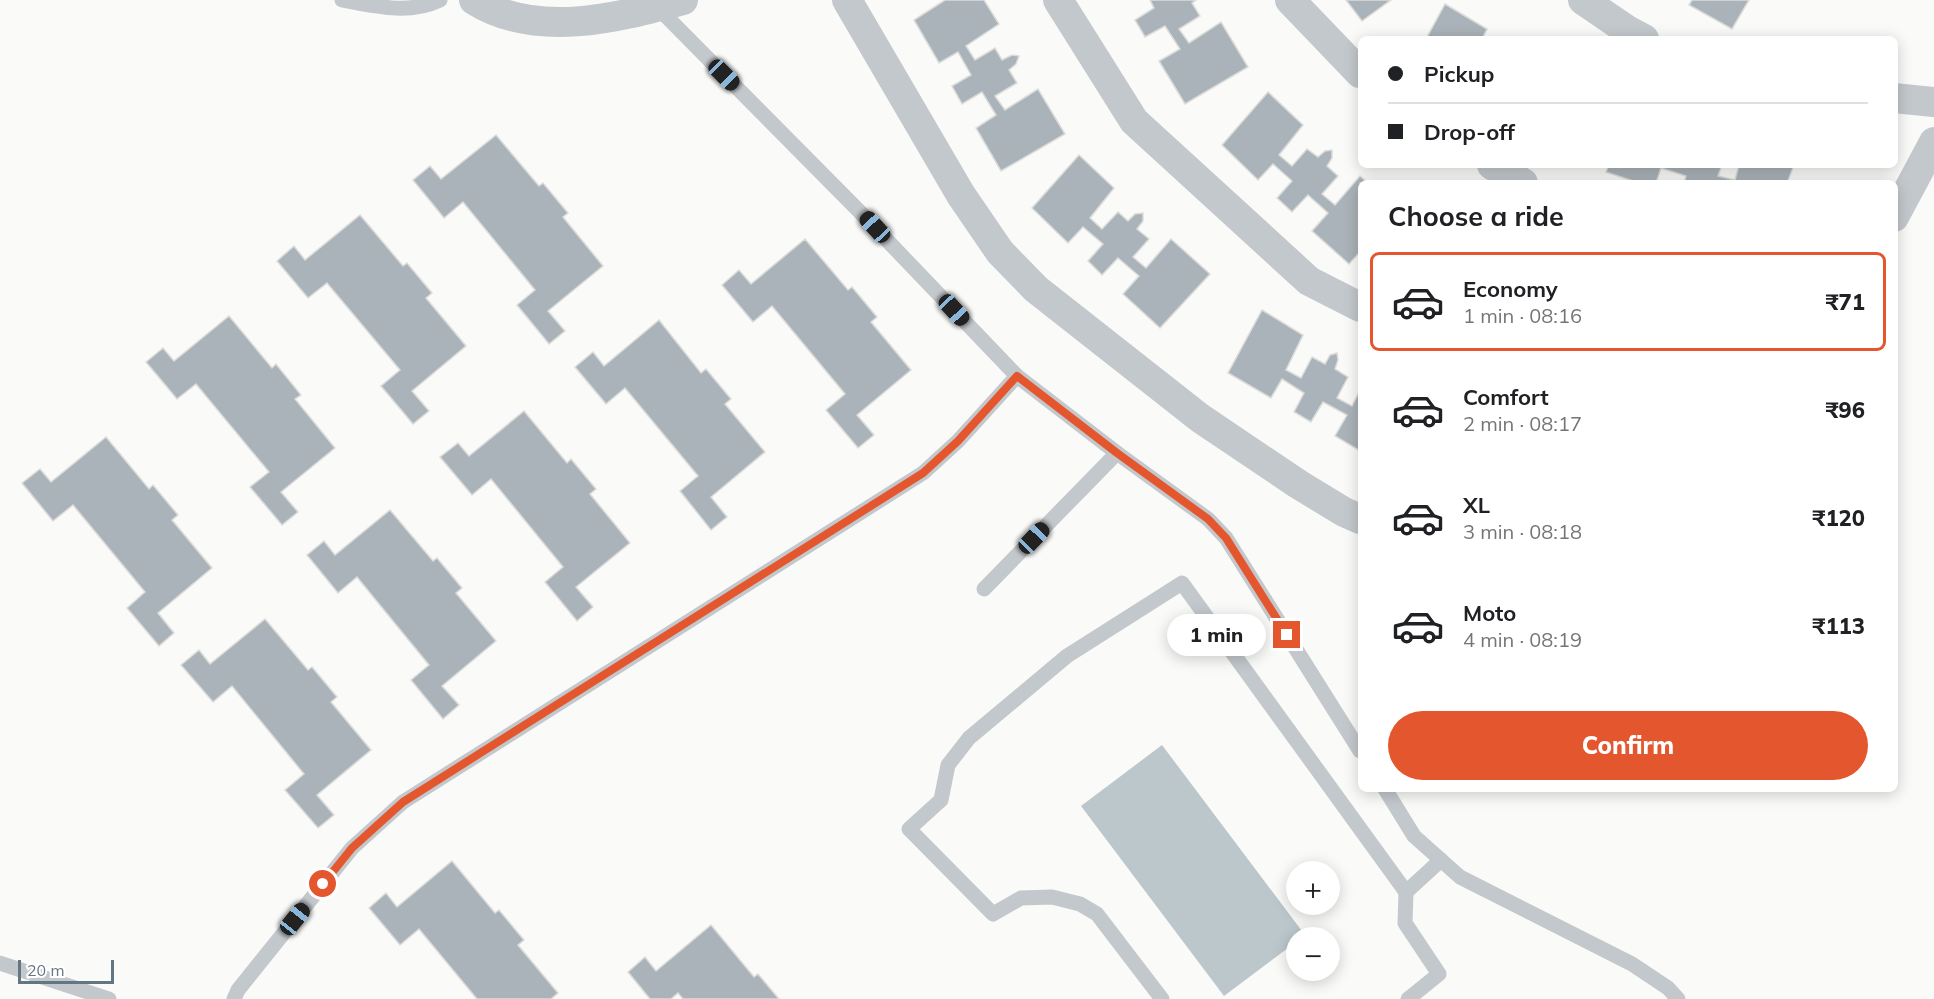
<!DOCTYPE html>
<html lang="en">
<head>
<meta charset="utf-8">
<style>
	body { margin:0; font-family:Mulish,sans-serif; background:#f6f6f6; color:#202124; height:100vh; display:flex; flex-direction:column; font-size:22px; white-space:nowrap }
	* { box-sizing:border-box; margin:0 }
	p { font-size:20px; color:#757577 }
	.icon { flex:none; width:33px; height:33px; fill:none; stroke:currentColor; stroke-width:2; stroke-linecap:round; stroke-linejoin:round }
	.map { position:relative; flex:1; overflow:hidden }
	.panel { position:absolute; left:1358px; top:180px; width:540px; height:612px; display:flex; flex-direction:column; background:#fff; border-radius:9px; box-shadow:0 3px 15px #0003 }
	.panel>* { flex:none }
	.guide { position:absolute; left:1358px; top:36px; width:540px; height:132px; border-radius:9px; box-shadow:0 3px 15px #0003; display:grid; align-content:center; height:132px; padding:0 30px; background:#fff }
	.controls { position:absolute; left:1286px; top:861px; display:grid; gap:12px }
	.controls a { display:grid; place-items:center; width:54px; height:54px; border-radius:50%; background:#fff; box-shadow:0 3px 15px #0003; font-size:30px }
	.scale { position:absolute; left:18px; bottom:15px; width:96px; box-sizing:border-box; padding-left:6px; border:3px solid #657683; border-top:0; font-size:16px; line-height:21px; white-space:nowrap; color:#657683; -webkit-text-stroke:4px #fff; paint-order:stroke }
	.end { position:absolute; width:27px; height:27px; margin:-14px; border:8px solid #e4572e; background:#fff; box-shadow:0 0 0 3px #fff }
	.from { border-radius:50% }
	.bubble { position:absolute; height:42px; border-radius:21px; background:#fff; box-shadow:0 3px 15px #0003; font-size:20px; font-weight:800; line-height:42px; text-align:center }
	.car { position:absolute; width:18px; height:36px; margin:-18px -9px; border-radius:8px; box-shadow:0 0 4px 2px #0007; background:linear-gradient(#222 24%,#8ab4d8 0 40%,#222 0 76%,#8ab4d8 0 86%,#222 0) }
	.guide b { display:flex; align-items:center; gap:21px; height:57px; font-size:22px }
	.guide b+b { border-top:2px solid #e0e0e0 }
	.guide i { width:15px; height:15px; background:#202124 }
	ul { padding:0; list-style:none }
	li { display:flex; align-items:center; gap:18px; height:99px; margin:0 12px 9px; padding:0 18px; border:3px solid transparent; border-radius:9px }
	li div { flex:1 }
	li b { display:block; font-size:22px }
	li em { font-style:normal; font-weight:800 }
	li.on { border-color:#e4572e }
	li>.icon { width:54px; height:54px; stroke-width:1.5 }
	h2 { padding:0 30px; font-size:27px; line-height:72px }
	.button { display:flex; gap:12px; margin-top:auto; padding:12px 30px }
	.button a { flex:1; height:69px; border-radius:36px; background:#e4572e; color:#fff; font-size:24px; font-weight:800; line-height:69px; text-align:center }
	.map>svg:first-child { display:block }
</style>
</head>
<body>
<div class="map">
<svg width="1934" height="999" viewBox="0 0 1934 999">
	<rect width="100%" height="100%" fill="#fafaf8"/>
	<path fill="#bbc7cb" d="M1162,745l143,190 -9,3v4l-72,54 -143,-190z"/>
	<g fill="#aab3b9" stroke="#dcdcda" stroke-width="1.5">
		<path d="M945,0h39l15,24 -33,22 9,14 20,-12 7,12 10,-5 7,1 -3,8 -7,6 8,13 -22,13 10,14 33,-21 27,45 -64,37 -25,-43 20,-13 -14,-23 -20,12 -10,-18 19,-11 -13,-23 -19,11 -25,-43z"/>
		<path d="M1150,0h46l-4,3 8,13 -21,13 10,14 32,-21 27,45 -63,37 -26,-43 21,-12 -15,-23 -20,11 -10,-17 19,-12z"/>
		<path d="M1346,0h45l-29,21z"/>
		<path d="M1692,0h57l-17,29 -43,-24z"/>
		<path d="M1445,4l42,25 -5,10h-56z"/>
		<path d="M1268,92l35,33 -24,30 13,11 15,-17 11,8 7,-6 7,-1v8l-5,8 11,10 -16,18 13,11 25,-29 8,7h-8v69l-11,12 -37,-33 16,-18 -20,-18 -16,17 -15,-14 15,-17 -19,-17 -15,16 -36,-35z"/>
		<path d="M496,135l43,51 4,-3 25,30 -5,4 40,49 -55,45 17,20 -16,13 -32,-39 18,-15 -72,-88 -19,16 -31,-38 17,-14 11,13z"/>
		<path d="M1079,155l35,33 -24,30 12,11 16,-17 10,9 7,-7 8,-1v8l-6,8 12,10 -16,18 13,11 25,-29 39,35 -50,54 -37,-34 16,-18 -21,-18 -16,17 -14,-14 15,-17 -20,-17 -15,16 -36,-35z"/>
		<path d="M1609,165h113l-4,11 17,4 4,-15h55l-7,18h-103l2,-7 -25,-8 -5,15h-17l-33,-11z"/>
		<path d="M360,215l43,51 4,-3 25,30 -6,5 40,48 -54,45 17,20 -16,13 -32,-38 19,-16 -73,-87 -19,15 -31,-37 17,-15 11,14z"/>
		<path d="M805,239l43,51 4,-3 25,30 -6,5 40,48 -54,45 17,20 -16,13 -32,-38 19,-16 -73,-88 -19,16 -31,-37 17,-15 12,14z"/>
		<path d="M1262,310l41,25 -17,35 15,8 11,-21 13,7 5,-9 7,-2 1,7 -3,9 13,8 -11,21 15,8 8,-16v61l-25,-15 12,-21 -24,-13 -12,20 -17,-10 10,-19 -22,-14 -11,19 -43,-25z"/>
		<path d="M229,316l43,52 4,-4 25,31 -6,4 40,49 -54,44 17,20 -16,13 -32,-38 19,-15 -73,-88 -19,15 -31,-37 17,-14 11,13z"/>
		<path d="M659,320l42,53 5,-4 25,30 -6,5 40,48 -54,45 16,20 -16,13 -31,-39 18,-15 -73,-88 -19,16 -31,-37 18,-15 11,14z"/>
		<path d="M524,411l43,52 4,-4 25,30 -6,5 40,49 -54,44 17,20 -16,14 -32,-39 18,-15 -72,-88 -19,16 -32,-38 18,-14 11,13z"/>
		<path d="M106,437l43,52 4,-4 25,30 -6,5 40,48 -54,45 16,20 -15,13 -32,-38 18,-16 -72,-87 -20,16 -31,-38 18,-14 11,13z"/>
		<path d="M390,510l43,51 4,-3 25,30 -6,5 40,48 -54,45 17,19 -16,14 -32,-39 18,-15 -72,-88 -19,16 -31,-38 17,-14 11,14z"/>
		<path d="M265,619l43,51 4,-3 25,30 -6,5 40,48 -54,45 17,20 -16,13 -33,-38 19,-16 -72,-88 -19,16 -32,-37 18,-15 11,14z"/>
		<path d="M452,861l43,52 4,-3 25,30 -6,5 40,48 -7,6h-74l-58,-70 -19,16 -31,-37 17,-15 11,14z"/>
		<path d="M711,925l43,52 4,-3 21,25h-96l-5,-6 -7,6h-21l-22,-27 17,-15 11,14z"/>
	</g>
	<g fill="none" stroke-linecap="round" stroke-linejoin="round">
		<g stroke="#c3c8cc" stroke-width="15">
			<path d="M342,0c32,6 67,15 98,0"/>
			<path d="M1017,376l100,77 91,66 18,19 134,213"/>
			<path d="M984,589l133,-136"/>
			<path d="M1385,789l29,47 46,41 172,87 36,24 10,11"/>
			<path d="M1406,892l35,-32"/>
			<path d="M0,963l109,36"/>
			<path d="M234,999l4,-9 114,-142 51,-46 520,-329 35,-32 59,-65 -158,-165 -202,-204"/>
			<path d="M1162,999l-65,-85 -17,-10 -28,-7 -31,1 -28,16 -84,-85 32,-29 7,-35 21,-27 98,-82 115,-73 224,309 -1,31 34,51 -31,25"/>
		</g>
		<g stroke="#c3c8cc" stroke-width="30">
			<path d="M474,0c62,39 143,18 209,0"/>
			<path d="M847,0l114,195 39,57 36,37 164,129 98,66 46,28 16,7"/>
			<path d="M1058,0l76,121 175,160 51,26"/>
			<path d="M1290,0l70,73"/>
			<path d="M1583,0l44,30 17,9"/>
			<path d="M1894,98l40,4"/>
			<path d="M1492,165l31,18"/>
			<path d="M1894,217l40,-75"/>
		</g>
	</g>
	<g fill="none" stroke-linecap="round" stroke-linejoin="round">
		<path stroke="#e4572e" stroke-width="8" d="M323,884l29,-36 51,-46 520,-329 35,-32 59,-65 100,77 91,66 18,19 61,97"/>
	</g>
</svg>
<div class="controls">
<a>+</a>
<a>−</a>
</div>
<div class="scale">20 m</div>
<i class="end from" style="left:323px;top:884px"></i>
<i class="end" style="left:1287px;top:635px"></i>
<div class="bubble" style="left:1167px;top:614px;width:99px">1 min</div>
<i class="car" style="left:724px;top:75px;rotate:135deg"></i>
<i class="car" style="left:875px;top:227px;rotate:317deg"></i>
<i class="car" style="left:954px;top:310px;rotate:137deg"></i>
<i class="car" style="left:1034px;top:538px;rotate:44deg"></i>
<i class="car" style="left:295px;top:919px;rotate:39deg"></i>
<div class="guide">
<b><i class="from"></i>Pickup</b>
<b><i></i>Drop-off</b>
</div>
<section class="panel">
<h2>Choose a ride</h2>
<ul>
<li class="on"><svg class="icon" aria-label="car" viewBox="0 0 24 24"><path d="M5 17H2v-5l4-1 3-4h7l3 4 3 1v5h-3M9 17h6M6 11h13"/><circle cx="7" cy="17" r="2"/><circle cx="17" cy="17" r="2"/></svg><div><b>Economy</b><p>1 min · 08:16</p></div><em>₹71</em></li>
<li><svg class="icon" aria-label="car" viewBox="0 0 24 24"><path d="M5 17H2v-5l4-1 3-4h7l3 4 3 1v5h-3M9 17h6M6 11h13"/><circle cx="7" cy="17" r="2"/><circle cx="17" cy="17" r="2"/></svg><div><b>Comfort</b><p>2 min · 08:17</p></div><em>₹96</em></li>
<li><svg class="icon" aria-label="car" viewBox="0 0 24 24"><path d="M5 17H2v-5l4-1 3-4h7l3 4 3 1v5h-3M9 17h6M6 11h13"/><circle cx="7" cy="17" r="2"/><circle cx="17" cy="17" r="2"/></svg><div><b>XL</b><p>3 min · 08:18</p></div><em>₹120</em></li>
<li><svg class="icon" aria-label="car" viewBox="0 0 24 24"><path d="M5 17H2v-5l4-1 3-4h7l3 4 3 1v5h-3M9 17h6M6 11h13"/><circle cx="7" cy="17" r="2"/><circle cx="17" cy="17" r="2"/></svg><div><b>Moto</b><p>4 min · 08:19</p></div><em>₹113</em></li>
</ul>
<div class="button"><a>Confirm</a></div>
</section>
</div>
</body>
</html>
